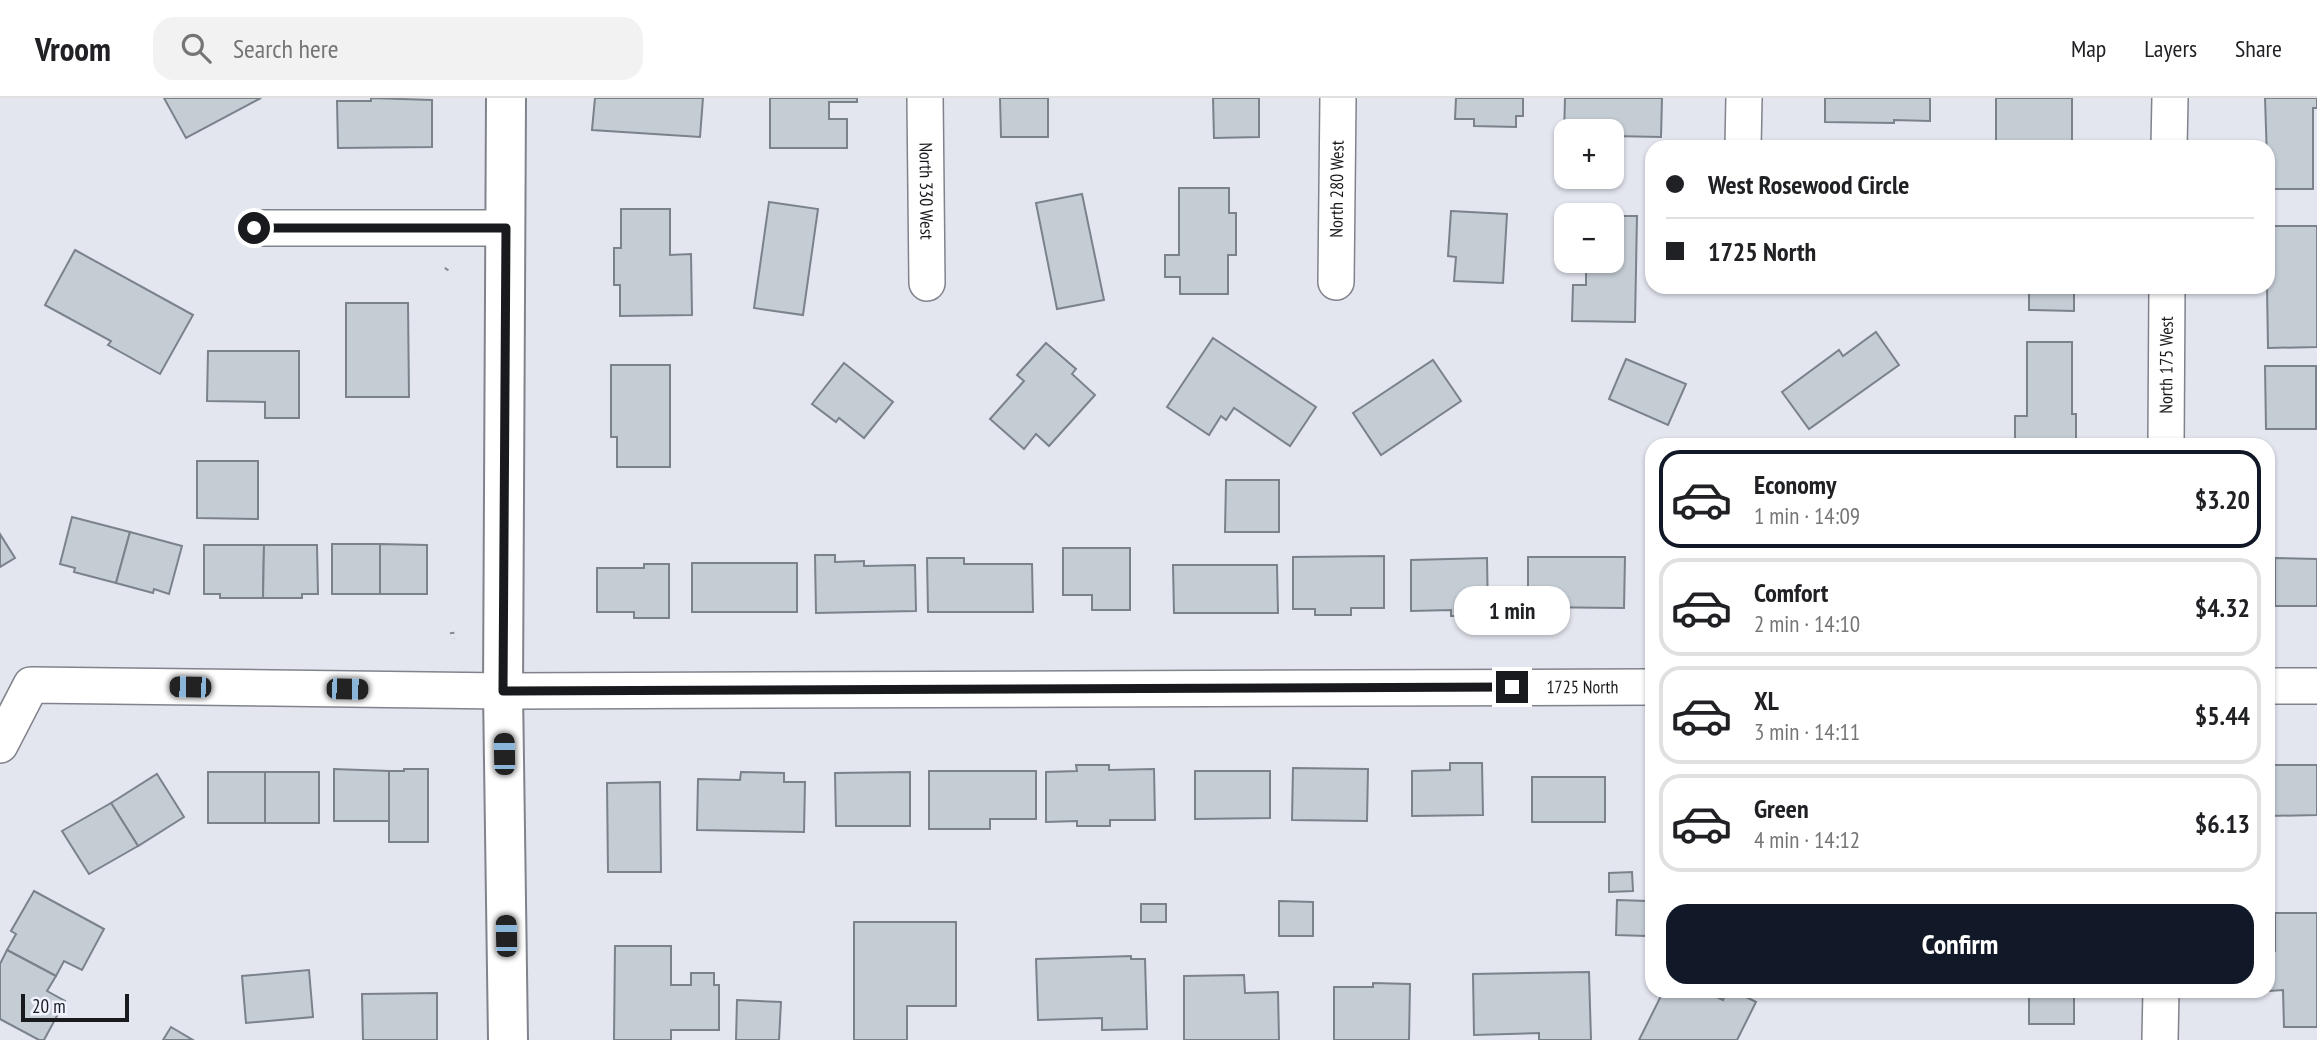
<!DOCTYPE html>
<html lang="en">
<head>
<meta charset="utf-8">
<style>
	body { margin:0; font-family:"PT Sans Narrow",sans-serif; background:#f2f2f2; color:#202124; height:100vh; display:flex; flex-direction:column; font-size:26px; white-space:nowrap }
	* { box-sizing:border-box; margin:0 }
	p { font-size:23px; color:#757577 }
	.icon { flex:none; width:38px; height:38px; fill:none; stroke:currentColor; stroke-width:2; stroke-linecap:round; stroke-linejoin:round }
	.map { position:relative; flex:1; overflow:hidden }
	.details { position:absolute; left:1645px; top:340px; width:630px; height:560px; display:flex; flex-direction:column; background:#fff; border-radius:21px; box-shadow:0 2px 5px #0004 }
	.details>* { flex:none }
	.top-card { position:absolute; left:1645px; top:42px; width:630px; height:154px; border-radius:21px; box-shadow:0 2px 5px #0004; display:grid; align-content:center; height:154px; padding:0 21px; background:#fff }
	.tools { position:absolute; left:1554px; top:21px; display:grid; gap:14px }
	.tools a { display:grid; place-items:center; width:70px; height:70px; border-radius:14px; background:#fff; box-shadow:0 2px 5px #0004; font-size:35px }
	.scale { position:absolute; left:21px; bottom:18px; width:108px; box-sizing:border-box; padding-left:7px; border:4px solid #191a1d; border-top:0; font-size:19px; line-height:24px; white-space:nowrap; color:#191a1d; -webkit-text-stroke:5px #f0f2fd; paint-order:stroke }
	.end { position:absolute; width:32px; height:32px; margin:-16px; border:9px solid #191a1d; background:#fff; box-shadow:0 0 0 4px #fff }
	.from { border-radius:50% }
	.bubble { position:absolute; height:49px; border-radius:21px; background:#fff; box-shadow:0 2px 5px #0004; font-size:23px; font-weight:700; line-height:49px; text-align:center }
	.car { position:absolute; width:21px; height:42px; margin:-21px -10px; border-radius:9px; box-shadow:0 0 5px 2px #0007; background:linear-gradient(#222 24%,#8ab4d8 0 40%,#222 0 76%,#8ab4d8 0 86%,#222 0) }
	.top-card b { display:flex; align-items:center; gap:24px; height:66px; font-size:26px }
	.top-card b+b { border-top:2px solid #e0e0e0 }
	.top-card i { width:18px; height:18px; background:#202124 }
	ul { padding:12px 0 0; list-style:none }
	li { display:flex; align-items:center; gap:21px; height:98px; margin:0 14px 10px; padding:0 7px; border:4px solid #e0e0e0; border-radius:21px }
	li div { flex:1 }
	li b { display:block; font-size:26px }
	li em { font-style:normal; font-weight:700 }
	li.current { border-color:#111827 }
	li>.icon { width:63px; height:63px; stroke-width:1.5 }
	.action { display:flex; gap:14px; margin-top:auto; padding:14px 21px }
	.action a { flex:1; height:80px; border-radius:21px; background:#111827; color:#fff; font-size:28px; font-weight:700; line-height:80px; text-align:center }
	header { display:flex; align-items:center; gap:42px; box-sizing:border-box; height:98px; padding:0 35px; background:#fff; border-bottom:2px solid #e0e0e0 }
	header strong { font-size:33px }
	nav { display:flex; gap:38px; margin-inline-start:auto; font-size:24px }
	.search { width:490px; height:63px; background:#f2f2f2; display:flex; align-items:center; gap:18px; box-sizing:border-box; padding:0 24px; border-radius:21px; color:#757577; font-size:26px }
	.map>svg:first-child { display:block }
</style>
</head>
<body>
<header>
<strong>Vroom</strong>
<div class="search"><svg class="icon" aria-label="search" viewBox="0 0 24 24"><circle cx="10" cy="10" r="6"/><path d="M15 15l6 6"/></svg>Search here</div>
<nav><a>Map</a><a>Layers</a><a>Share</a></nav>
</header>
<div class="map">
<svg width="2317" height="942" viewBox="0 0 2317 942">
	<rect width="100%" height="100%" fill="#e3e5ef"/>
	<g fill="#c4ccd4" stroke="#7b828a" stroke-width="2">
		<path d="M164,0h97l-75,40z"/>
		<path d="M371,0l61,2v47l-94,1 -1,-47h34z"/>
		<path d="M595,0h108l-3,39 -108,-7z"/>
		<path d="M770,0h87v4h-28v17h18v29h-77z"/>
		<path d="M1000,0h48v39h-47z"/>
		<path d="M1213,0h46v39l-45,1z"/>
		<path d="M1456,0h67v18h-7v11l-42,-1v-7h-19z"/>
		<path d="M1565,0h97l-1,39 -49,-1v-5h-46l-2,4z"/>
		<path d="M1825,0h105v23l-36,-1v3l-69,-1z"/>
		<rect x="1996" y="0" width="76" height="49"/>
		<path d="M2265,0h52v10h-4v81h-45z"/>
		<path d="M1179,90h50v25h7v42h-8v39h-48v-17h-15v-22h14z"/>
		<path d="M1082,96l22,106 -47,9 -21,-106z"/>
		<path d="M769,104l49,7 -15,106 -49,-7z"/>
		<path d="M621,111h49v46l21,-1 1,61 -72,1v-31h-6v-37h7z"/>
		<path d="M1451,113l56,3 -4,69 -49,-2 2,-24 -8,-1z"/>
		<path d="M1612,118h25l-2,106 -63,-1 1,-36h13v-24h26z"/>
		<path d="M2273,128h44v121l-49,1 -1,-61 1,-18h6z"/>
		<path d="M75,152l118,65 -33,59 -52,-29 3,-4 -66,-36z"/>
		<path d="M2029,189h45v24l-45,-1z"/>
		<path d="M346,205h62l1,94h-63z"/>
		<path d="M1876,234l23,33 -90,64 -27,-37 57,-42 4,6z"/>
		<path d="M1213,240l103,69 -26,39 -56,-38 -8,12 -5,-4 -12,19 -42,-28z"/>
		<path d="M2027,244h45v72h4v30h-61v-28h12z"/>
		<path d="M1046,245l30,26 -4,5 23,21 -46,51 -13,-12 -12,15 -34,-30 34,-38 -7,-6z"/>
		<path d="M208,253h91v67h-34v-16l-58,-1z"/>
		<path d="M1626,261l60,25 -18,41 -59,-26z"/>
		<path d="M1433,262l28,41 -80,54 -28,-42z"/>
		<path d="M844,265l49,39 -29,36 -25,-20 -3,4 -24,-18z"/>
		<path d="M611,267h59v102h-53v-30h-6z"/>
		<path d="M2265,268h51v63h-50z"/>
		<path d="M197,363h61v58l-61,-1z"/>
		<path d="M1226,382h53v52h-54z"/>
		<path d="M72,419l58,15 -14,51 -42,-11 1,-4 -15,-4z"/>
		<path d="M130,434l52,14 -13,48 -15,-5 -1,4 -37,-10z"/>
		<path d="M0,436l15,24 -15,9z"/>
		<rect x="332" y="446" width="48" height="50"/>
		<path d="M380,446l47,1v49h-47z"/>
		<path d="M204,447h60l-1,53h-43v-4h-16z"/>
		<path d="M264,447h53l1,49h-16v4h-39z"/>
		<path d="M1063,450h67v62h-38v-15h-29z"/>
		<path d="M815,457h20v7l29,-1v5l51,-1 1,46 -100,2z"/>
		<path d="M1384,458v52h-33v7h-36v-6h-22v-52z"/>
		<path d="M1528,459h97l-1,51 -96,-1z"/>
		<path d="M927,460h37v6h68l1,48h-105z"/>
		<path d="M1487,460l1,58h-37v-6l-40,1v-51z"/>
		<path d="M2275,460l42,1v47h-42z"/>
		<rect x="692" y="465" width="105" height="49"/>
		<path d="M644,466h25v54h-35v-6h-37v-44h47z"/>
		<path d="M1173,467h104l1,48h-104z"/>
		<path d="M1450,665h32l1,52 -71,1v-45l38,-1z"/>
		<path d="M1076,667h33v5l45,-1 1,51h-45v6h-33v-5l-31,1v-50l31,-1z"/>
		<path d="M2268,667h49v50l-49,1z"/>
		<path d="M1293,670l75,1 -1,52 -75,-1z"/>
		<path d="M334,671l55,2v50h-55z"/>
		<path d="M404,671h24v73h-39v-71h15z"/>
		<path d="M929,673h107v48h-46v10h-61z"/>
		<path d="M1195,673h75v47l-75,1z"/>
		<rect x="208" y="674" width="57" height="51"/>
		<rect x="265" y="674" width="54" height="51"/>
		<path d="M741,674l43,1v9h21l-1,50 -107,-2 1,-51 42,1z"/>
		<path d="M910,674v54h-74l-1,-53z"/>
		<path d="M157,676l27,43 -46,29 -27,-43z"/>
		<rect x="1532" y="679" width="73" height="45"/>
		<path d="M660,684l1,90h-53l-1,-89z"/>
		<path d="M111,705l27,43 -49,28 -27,-43z"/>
		<path d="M1632,774l1,19 -24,1v-19z"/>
		<path d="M34,793l70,38 -22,41 -18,-9 -8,15 -49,-26 9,-16 -5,-3z"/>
		<path d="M1617,802l30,1 -1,35 -30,-1z"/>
		<path d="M1279,803l34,1v34h-34z"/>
		<rect x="1141" y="806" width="25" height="18"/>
		<path d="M2275,815h42v114h-33l-1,-37 -14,1v-40h6z"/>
		<path d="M854,824h102v84h-49v34h-53z"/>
		<path d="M615,848h56v39h20v-12h23v12h5v45h-48v10h-57z"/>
		<path d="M7,852l49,26 -9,15 18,10 -21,39h-5l-39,-21v-55z"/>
		<path d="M1131,858v3h14l2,70 -45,1v-12l-64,2 -2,-61z"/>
		<path d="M309,872l4,47 -67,6 -4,-47z"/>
		<path d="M1589,874l2,68h-52v-7l-65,2 -1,-61z"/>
		<path d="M1244,877l1,18 33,-1 1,48h-95v-64z"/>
		<path d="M1373,885l37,1 -1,56h-75v-53h39z"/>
		<path d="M1664,892h39l20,10 4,-10h6l23,12 -19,38h-98z"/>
		<path d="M2074,892v34h-45v-33l-11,-1z"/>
		<path d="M437,895v47h-74l-1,-46z"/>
		<path d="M737,902l44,2 -2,38h-43z"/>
		<path d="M171,929l22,13h-30z"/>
	</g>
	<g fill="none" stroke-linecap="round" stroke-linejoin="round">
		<defs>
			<g id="minor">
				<path id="s1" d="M925,0l2,185"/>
				<path d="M1743,49l1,-49"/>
				<path d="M2169,49l1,-49"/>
				<path d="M255,130h251"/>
				<path id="s2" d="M1336,184l2,-184"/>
				<path id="s3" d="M2166,346l1,-157"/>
				<path d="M2268,588h49"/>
				<path id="s4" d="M0,647l31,-60 472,6 1149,-4"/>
				<path d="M2160,942l1,-50"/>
			</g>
			<path id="tertiary" d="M506,0l-3,593 5,349"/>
		</defs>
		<use href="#minor" stroke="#81838c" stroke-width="38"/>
		<use href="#tertiary" stroke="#81838c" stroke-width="42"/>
		<g stroke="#888a90" stroke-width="4.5" stroke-dasharray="2 5" stroke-linecap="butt">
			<path d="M446,172l2,-3"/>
			<path d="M452,534l1,7"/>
		</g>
		<use href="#minor" stroke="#fff" stroke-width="35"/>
		<use href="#tertiary" stroke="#fff" stroke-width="38"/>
	</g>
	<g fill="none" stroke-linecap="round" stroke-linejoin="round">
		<path stroke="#191a1d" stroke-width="9" d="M254,130h252l-3,463 1009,-4"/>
	</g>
	<g text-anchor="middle" stroke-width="6" stroke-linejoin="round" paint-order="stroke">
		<g font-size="18" fill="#191a1d" stroke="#f0f2fd">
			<text dy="6" stroke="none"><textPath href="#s1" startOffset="93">North 330 West</textPath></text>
			<text dy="6" stroke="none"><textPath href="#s2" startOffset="93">North 280 West</textPath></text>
			<text dy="6" stroke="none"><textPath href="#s3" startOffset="79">North 175 West</textPath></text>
			<text dy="6" stroke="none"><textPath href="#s4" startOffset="1619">1725 North</textPath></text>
		</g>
	</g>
</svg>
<div class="tools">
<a>+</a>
<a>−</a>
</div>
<div class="scale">20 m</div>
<i class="end from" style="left:254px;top:130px"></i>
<i class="end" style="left:1512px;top:589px"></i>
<div class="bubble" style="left:1454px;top:488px;width:116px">1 min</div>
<i class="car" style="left:190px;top:589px;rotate:271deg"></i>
<i class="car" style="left:347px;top:591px;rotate:91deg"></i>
<i class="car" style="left:504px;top:656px;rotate:359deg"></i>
<i class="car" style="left:506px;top:838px;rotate:359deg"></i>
<div class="top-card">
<b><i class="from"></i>West Rosewood Circle</b>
<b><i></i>1725 North</b>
</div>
<section class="details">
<ul>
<li class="current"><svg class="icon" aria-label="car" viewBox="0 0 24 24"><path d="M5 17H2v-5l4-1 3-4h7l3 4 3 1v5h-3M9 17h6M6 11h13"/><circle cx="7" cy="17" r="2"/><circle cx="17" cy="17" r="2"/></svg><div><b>Economy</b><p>1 min · 14:09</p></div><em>$3.20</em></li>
<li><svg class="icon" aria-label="car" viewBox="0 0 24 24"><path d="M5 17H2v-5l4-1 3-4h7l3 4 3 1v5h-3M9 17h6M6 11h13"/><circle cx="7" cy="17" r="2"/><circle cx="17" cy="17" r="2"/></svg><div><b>Comfort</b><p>2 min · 14:10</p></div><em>$4.32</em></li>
<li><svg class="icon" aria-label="car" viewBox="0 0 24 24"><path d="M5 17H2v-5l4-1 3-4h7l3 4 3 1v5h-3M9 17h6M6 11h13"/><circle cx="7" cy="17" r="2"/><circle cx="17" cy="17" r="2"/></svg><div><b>XL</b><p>3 min · 14:11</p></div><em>$5.44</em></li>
<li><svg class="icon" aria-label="car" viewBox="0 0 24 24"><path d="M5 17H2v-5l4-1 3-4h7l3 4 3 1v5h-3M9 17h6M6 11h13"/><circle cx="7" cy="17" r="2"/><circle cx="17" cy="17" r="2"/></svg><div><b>Green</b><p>4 min · 14:12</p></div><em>$6.13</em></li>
</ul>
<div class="action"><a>Confirm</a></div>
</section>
</div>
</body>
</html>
